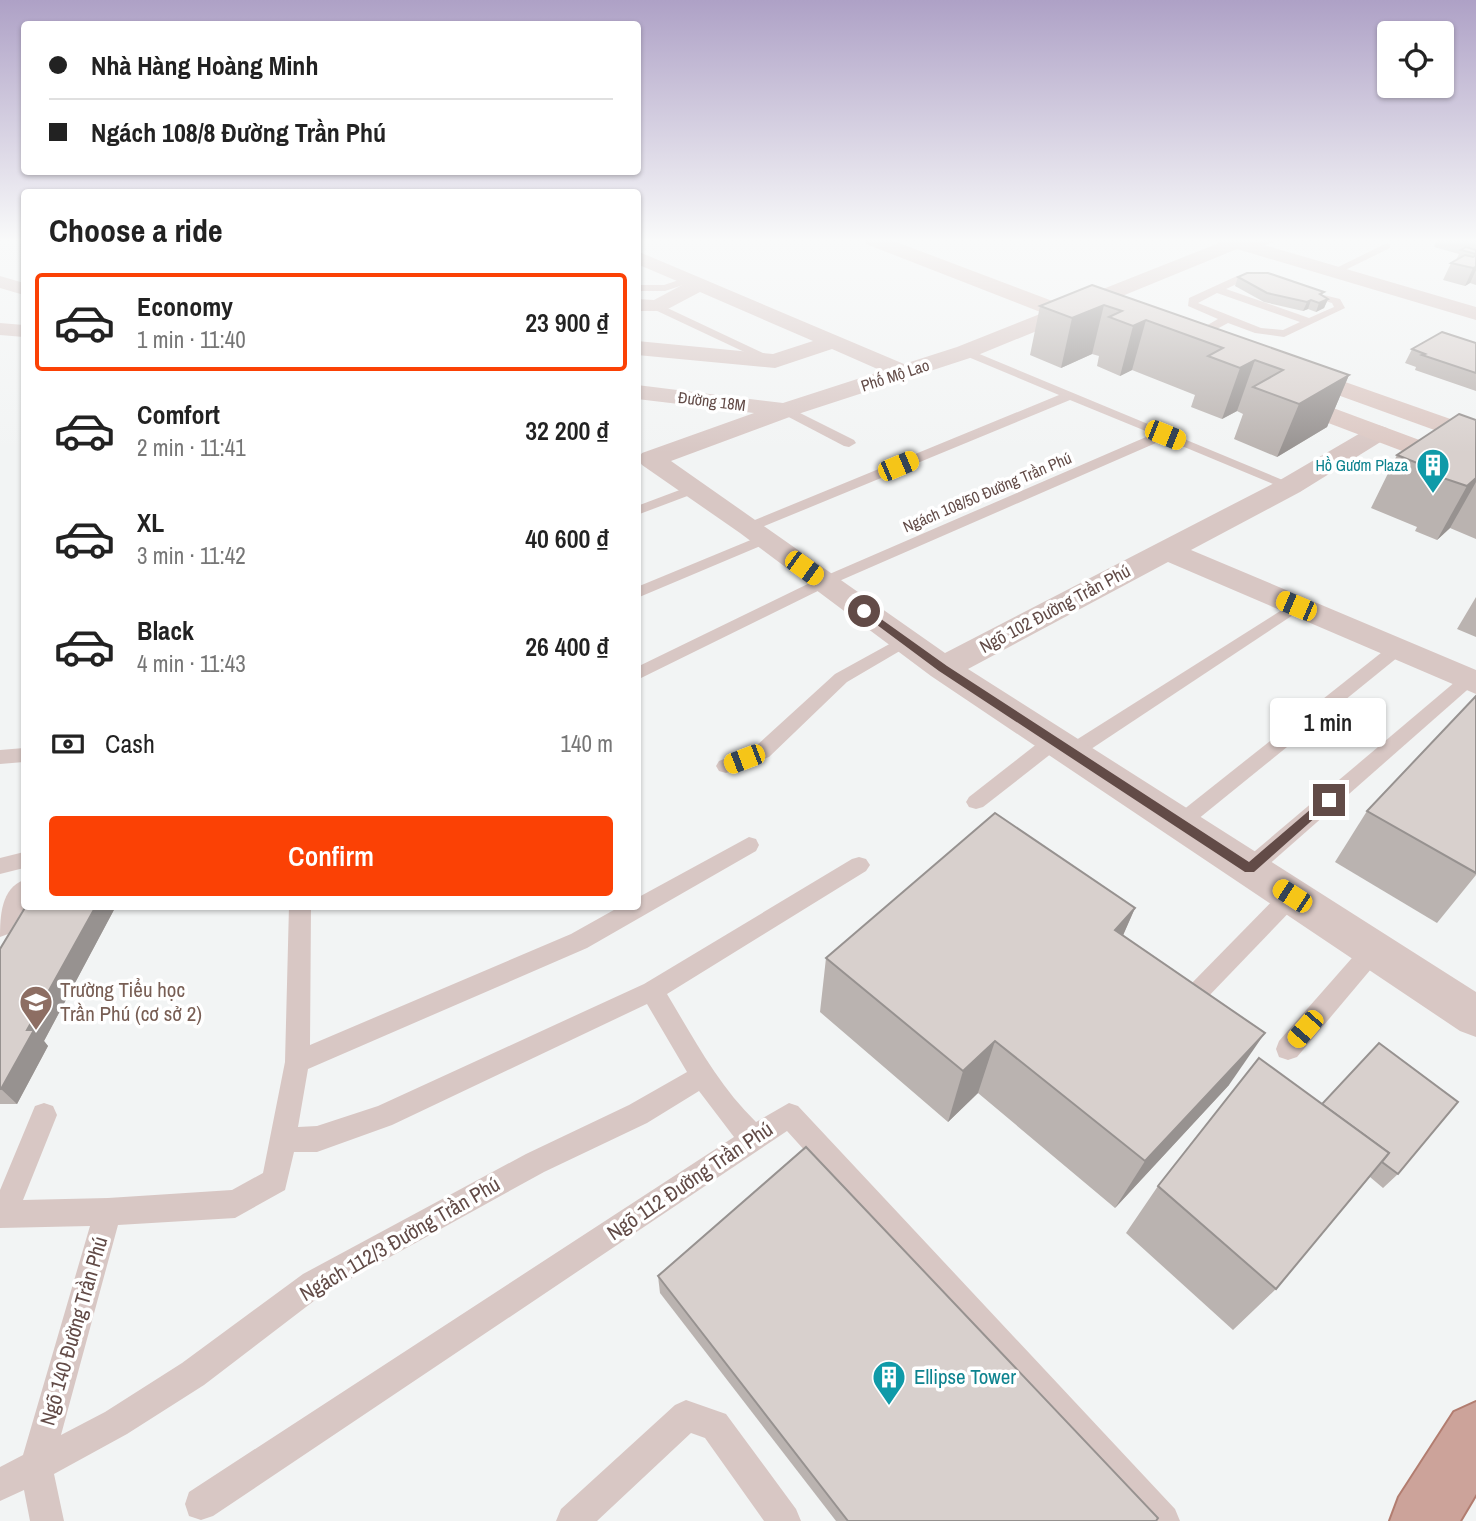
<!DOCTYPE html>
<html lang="en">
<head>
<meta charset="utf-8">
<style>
	body { margin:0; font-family:"Archivo Narrow",sans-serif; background:#f6f6f6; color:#222; height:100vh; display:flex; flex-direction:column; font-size:26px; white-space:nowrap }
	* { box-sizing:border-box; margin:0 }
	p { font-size:23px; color:#767676 }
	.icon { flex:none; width:38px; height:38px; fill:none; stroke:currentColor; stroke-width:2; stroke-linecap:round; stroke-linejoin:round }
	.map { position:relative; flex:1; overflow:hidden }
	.sheet { position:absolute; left:21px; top:189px; width:620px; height:721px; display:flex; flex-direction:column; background:#fff; border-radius:7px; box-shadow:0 2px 5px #0004 }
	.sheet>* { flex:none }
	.hud { position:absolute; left:21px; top:21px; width:620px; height:154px; border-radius:7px; box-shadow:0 2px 5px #0004; display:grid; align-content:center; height:154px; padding:0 28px; background:#fff }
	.fabs { position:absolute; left:1377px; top:21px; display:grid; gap:14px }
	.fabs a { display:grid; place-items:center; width:77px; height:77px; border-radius:7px; background:#fff; box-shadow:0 2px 5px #0004; font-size:35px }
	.end { position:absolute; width:32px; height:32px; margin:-16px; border:9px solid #624b47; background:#fff; box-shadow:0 0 0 4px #fff }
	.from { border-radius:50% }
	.bubble { position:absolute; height:49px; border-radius:7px; background:#fff; box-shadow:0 2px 5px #0004; font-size:23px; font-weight:600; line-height:49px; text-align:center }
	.car { position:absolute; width:21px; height:42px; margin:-21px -10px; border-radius:9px; box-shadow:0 0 5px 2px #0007; background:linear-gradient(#f5c518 24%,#345 0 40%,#f5c518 0 76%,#345 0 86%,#f5c518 0) }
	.hud b { display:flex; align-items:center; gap:24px; height:66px; font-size:26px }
	.hud b+b { border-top:2px solid #e0e0e0 }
	.hud i { width:18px; height:18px; background:#222 }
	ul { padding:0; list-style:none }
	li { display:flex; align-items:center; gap:21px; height:98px; margin:0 14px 10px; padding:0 14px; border:4px solid transparent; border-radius:7px }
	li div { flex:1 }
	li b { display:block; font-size:26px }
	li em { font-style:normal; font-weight:600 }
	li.current { border-color:#fb4105 }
	li>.icon { width:63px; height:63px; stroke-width:1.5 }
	h2 { padding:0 28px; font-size:32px; line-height:84px }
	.pay { display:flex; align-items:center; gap:18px; height:77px; padding:0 28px; font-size:26px }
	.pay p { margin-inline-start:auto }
	.cta { display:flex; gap:14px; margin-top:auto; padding:14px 28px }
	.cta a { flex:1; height:80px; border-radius:7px; background:#fb4105; color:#fff; font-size:28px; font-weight:600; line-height:80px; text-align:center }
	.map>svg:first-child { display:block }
</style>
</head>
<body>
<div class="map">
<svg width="1476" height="1521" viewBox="0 0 1476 1521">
	<rect width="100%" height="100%" fill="#f2f4f4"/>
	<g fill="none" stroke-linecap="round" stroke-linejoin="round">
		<defs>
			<path id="trunk" d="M1476,1402v92l-16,27h-70l9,-24 55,-85z"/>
		</defs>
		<use href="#trunk" stroke="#b27d70" stroke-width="4"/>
		<g fill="#d8c7c4" fill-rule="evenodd">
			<path d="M1263,240h13l-19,10 -8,-2z"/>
			<path d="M1387,243l3,1v4l-53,26 -9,-2z"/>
			<path d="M1261,274l4,1v4l-22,2 -17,8 83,29 25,-11 -2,-4 -33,-10v-4l41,10 5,9 -61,29 -29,-4 -27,-10 -28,15h-8v-4l26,-15 -30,-13 1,-8 48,-22zM1217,293l83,29 -17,8 -22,-2 -63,-25z"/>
			<path d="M688,277l5,3 -1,2 -27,9h-28v-6h27z"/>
			<path d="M653,305h8l119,56 -10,3 -117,-55z"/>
			<path d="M965,348l332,138 -7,4 -5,-1 -120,-50 -335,146 -193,95v-13l181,-88 335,-145 -83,-34 -315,130h-10l-2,-3 2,-3 314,-129 -98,-41 -2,-2z"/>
			<path d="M786,406l68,34 2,3 -7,4 -5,-1 -63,-33v-6z"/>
			<path d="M693,485l5,1v6l-61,23v-9z"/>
			<path d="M765,534l8,5 -3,3 -133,56v-11z"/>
			<path d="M1296,601l6,2 2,3 -2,3 -223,148h-14l-3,-5 3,-5z"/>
			<path d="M904,636l9,5 -3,4 -63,37 -78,75 -43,16 -7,-2 -3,-5 3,-5 36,-14 80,-73z"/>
			<path d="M1397,644l6,1 3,4 -3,4 -216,175 -7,3 -7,-3 -3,-5 3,-5 218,-173z"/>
			<path d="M1468,674l8,5 -2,5 -216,190 -8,2 -8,-2 -3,-6 3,-6 220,-186z"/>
			<path d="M1054,734l7,2 2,5 -2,5 -78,61 -7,2 -7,-2 -3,-5 3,-5 78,-61z"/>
			<path d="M24,748v14l-24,2v-14z"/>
			<path d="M749,837l7,2 3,6 -3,6 -169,97 -279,121 -10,58 19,-1 61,-20 266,-122 208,-125 7,-2 7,2 4,6 -4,6 -199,123c27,45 51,91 89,128l33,-19 9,3 377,403 5,12h-39l-354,-390 -574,385 -12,4 -12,-4 -4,-12 4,-12 545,-355 -35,-46 -52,32 -103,49 -221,122 -119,91 -77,49 -73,40 10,47h-34l-6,-31 -24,11v-34l23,-12 67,-229 -90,2v-38l35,-84 9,-3 9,3 4,9 -34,85 85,-2 124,-8 31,-17 22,-111 4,-156h22l-1,139 261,-111 50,-28h16v-8zM647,1004l40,68 -58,33 -103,49 -223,120 -121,89 -77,49 -44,23 57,-210 117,-7 50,-28 9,-38h23l75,-27z"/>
			<path d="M24,852v16l-24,6v-16z"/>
			<path d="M24,880l1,26 -17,28 -8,3c0,-20 1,-49 24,-57z"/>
			<path d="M1291,887l8,3 3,6 -3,6 -95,99 -8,3 -8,-3 -4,-7 4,-7 95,-97z"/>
			<path d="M1374,940l8,2 3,7 -3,7 -85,101 -9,3 -9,-3 -3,-8 3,-8 87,-99z"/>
			<path d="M686,1400l40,14 70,95 5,12h-37l-59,-83 -14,-5 -94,88h-41l5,-12 114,-104z"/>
		</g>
		<g fill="#d8c7c4" fill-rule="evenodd">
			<path d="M1217,240h30l229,67v13l-239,-71 -264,108 -178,58 -124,46 274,192 335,-173 89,-52 9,-3 9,3 4,5 -4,5 -87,54 -109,58 285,120v24l-308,-132 -200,107 508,323v45l-16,-6 -529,-355 -191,-143 -98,-68 -4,-6 4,-6 112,-40 -117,-14v-14l146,18 99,-32 -50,-22 -57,19 -138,-13v-14l136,13 40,-13 -113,-49 -36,19h-27v-12l17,1 30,-16 -47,-20v-13l267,113 53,-17 262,-104z"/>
			<path d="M0,276l24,7v12l-24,-7z"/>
			<path d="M0,323l24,2v12l-24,-2z"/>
		</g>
		<g fill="#dcc8c3" fill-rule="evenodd">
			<path d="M864,240h27l209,79 3,5 -3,5h-16l-218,-85z"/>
			<path d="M1294,364l182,64v17l-191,-69 -3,-5 3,-5z"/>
			<path d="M1282,389l194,72v18l-203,-77 -4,-5 4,-5z"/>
		</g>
		<use href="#trunk" fill="#cca39a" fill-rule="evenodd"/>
	</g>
	<g fill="#bab3b0">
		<path d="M1437,240h39v45l-6,-2 -5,3 -22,-6 8,-17 5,-3 3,-6 -25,-7z"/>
		<path d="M1238,277l85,19 5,3 -4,9 -8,4 -8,-3 -5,2 -39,-9 -29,-16z"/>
		<path d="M1092,285l257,90 -22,52 -50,30 -43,-18 9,-25 -6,-3 -15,8 -31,-12 4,-12 -63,-25 -12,6 -23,-10 2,-10 -7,-2 -31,14 -31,-13 10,-49z"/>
		<path d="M1476,343v48l-61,-21 1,-3 -11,-4 7,-14z"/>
		<path d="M1476,420v119l-26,-11 -13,12 -22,-9 2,-4 -46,-19 26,-53z"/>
		<path d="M1476,597v40l-19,-8z"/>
		<path d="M1476,696v179l-39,48 -102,-61 32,-51z"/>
		<path d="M26,906h90l-72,135 4,5 -31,58h-17v-155z"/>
		<path d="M1135,908l-12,27 106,150 -114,123 -137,-115 -30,29 -128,-110 6,-54z"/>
		<path d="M1259,1058l139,116 -15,14 -13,-11 -94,112 -43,41 -107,-97 32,-47z"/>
		<path d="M658,1276l498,245h-320l-176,-228z"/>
	</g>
	<g fill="#979290">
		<path d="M1476,267v3l-6,13 -5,3 8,-18z"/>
		<path d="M1328,299l-4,9 -8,4 3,-9z"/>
		<path d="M1311,300l-3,9 -5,2 4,-9z"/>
		<path d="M1104,305l-12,49 -31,14 11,-50z"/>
		<path d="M1146,320l-14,50 -12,6 13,-50z"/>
		<path d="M1255,360l-18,51 -15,8 18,-51z"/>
		<path d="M1349,375l-22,52 -50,30 22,-53z"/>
		<path d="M1476,478v4l-26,46 -13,12 30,-54z"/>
		<path d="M96,906h20l-72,135 4,5 -31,58 -16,-15 26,-59z"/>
		<path d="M1135,908l-24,55 4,-33z"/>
		<path d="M1265,1033l-36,52 -114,123 30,-47z"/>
		<path d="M995,1041l-17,52 -30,29 15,-51z"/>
	</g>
	<g fill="#d8d0cd" stroke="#979290" stroke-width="2">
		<path d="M1466,247l10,3v4l-15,-4z"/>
		<path d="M1465,255l8,2 3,-2v12l-3,1 -22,-5z"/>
		<path d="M1247,273h21l56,19 -4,2 8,5 -9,4 -8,-3 -4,2 -40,-9 -29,-16z"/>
		<path d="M1092,285l257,90 -50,29 -46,-17 30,-17 -28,-10 -15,8 -32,-12 15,-8 -77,-28 -13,6 -24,-9 13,-6 -18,-6 -32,13 -32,-12z"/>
		<path d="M1442,332l34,11v30l-54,-18 3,-1 -13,-5z"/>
		<path d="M1459,414l17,6v58l-9,8 -24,-8 2,-4 -48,-19z"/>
		<path d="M1476,696v177l-109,-62z"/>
		<path d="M995,813l140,95 -20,22 150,103 -120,128 -150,-120 -32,30 -137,-113z"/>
		<path d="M26,906h70l-69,124h7l-33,59h-1v-140z"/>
		<path d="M1379,1043l79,59 -60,72 -16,-12 7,-9 -67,-49z"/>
		<path d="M1259,1058l130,95 -113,136 -118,-103z"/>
		<path d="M806,1147l352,371 -2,3h-308l-190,-245z"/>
	</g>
	<linearGradient id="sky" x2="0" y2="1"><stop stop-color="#aea1c6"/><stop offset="0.53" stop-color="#f9fafa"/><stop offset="1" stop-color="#f9fafa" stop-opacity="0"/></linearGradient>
	<rect width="1476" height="453" fill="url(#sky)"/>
	<path fill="#624b47" d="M861,609h6l80,57 302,196 76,-65 4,-2 6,5 -81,72h-9l-306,-201 -78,-58z"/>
	<defs>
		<symbol id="building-pin" viewBox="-11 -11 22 30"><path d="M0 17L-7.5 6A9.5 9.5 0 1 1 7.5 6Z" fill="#0f9aa8" stroke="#fff"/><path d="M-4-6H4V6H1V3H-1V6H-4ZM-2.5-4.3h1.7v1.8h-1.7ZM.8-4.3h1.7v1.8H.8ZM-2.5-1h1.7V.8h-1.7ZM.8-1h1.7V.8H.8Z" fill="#fff"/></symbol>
		<symbol id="school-pin" viewBox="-11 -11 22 30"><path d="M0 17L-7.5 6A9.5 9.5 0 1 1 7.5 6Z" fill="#8d6e63" stroke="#fff"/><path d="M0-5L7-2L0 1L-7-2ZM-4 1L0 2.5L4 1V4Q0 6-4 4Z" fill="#fff"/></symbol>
	</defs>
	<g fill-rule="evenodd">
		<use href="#building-pin" x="1414" y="446" width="38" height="52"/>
		<use href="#school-pin" x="17" y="983" width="38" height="52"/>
		<use href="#building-pin" x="870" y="1358" width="38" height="52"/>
	</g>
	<g text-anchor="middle" stroke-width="7" stroke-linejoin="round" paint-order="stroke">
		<g font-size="16" fill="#624b47" stroke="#fff">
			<text transform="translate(895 375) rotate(-18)" y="6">Phố Mộ Lao</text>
			<text transform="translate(712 401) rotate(7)" y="6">Đường 18M</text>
			<text transform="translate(987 492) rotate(-23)" y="6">Ngách 108/50 Đường Trần Phú</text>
		</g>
		<g font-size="16" fill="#0d838f" stroke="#fff" text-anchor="end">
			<text x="1408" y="471">Hồ Gươm Plaza</text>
		</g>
		<g font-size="18" fill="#624b47" stroke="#fff">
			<text transform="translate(1055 609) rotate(-28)" y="6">Ngõ 102 Đường Trần Phú</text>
		</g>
		<g font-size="21" fill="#785e54" stroke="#fff" text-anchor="start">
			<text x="60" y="997">Trường Tiểu học<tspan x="60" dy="24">Trần Phú (cơ sở 2)</tspan></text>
		</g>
		<g font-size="21" fill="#624b47" stroke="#fff">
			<text transform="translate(690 1181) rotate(-34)" y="7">Ngõ 112 Đường Trần Phú</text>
			<text transform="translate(400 1239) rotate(-30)" y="7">Ngách 112/3 Đường Trần Phú</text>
			<text transform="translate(74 1331) rotate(-74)" y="7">Ngõ 140 Đường Trần Phú</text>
		</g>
		<g font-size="21" fill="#0d838f" stroke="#fff" text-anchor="start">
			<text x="914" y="1384">Ellipse Tower</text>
		</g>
	</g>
</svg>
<div class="fabs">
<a><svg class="icon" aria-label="locate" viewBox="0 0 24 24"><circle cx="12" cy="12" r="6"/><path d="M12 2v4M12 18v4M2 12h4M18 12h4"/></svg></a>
</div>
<i class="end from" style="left:864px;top:611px"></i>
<i class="end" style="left:1329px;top:800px"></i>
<div class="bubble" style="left:1270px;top:698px;width:116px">1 min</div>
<i class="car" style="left:1165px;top:435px;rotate:112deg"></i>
<i class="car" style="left:898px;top:466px;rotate:67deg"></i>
<i class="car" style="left:804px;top:568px;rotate:126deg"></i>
<i class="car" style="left:1296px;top:606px;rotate:293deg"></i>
<i class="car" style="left:744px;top:759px;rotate:249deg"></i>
<i class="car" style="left:1292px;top:896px;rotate:303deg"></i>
<i class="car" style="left:1305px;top:1029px;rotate:221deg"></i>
<div class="hud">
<b><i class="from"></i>Nhà Hàng Hoàng Minh</b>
<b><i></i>Ngách 108/8 Đường Trần Phú</b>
</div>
<section class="sheet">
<h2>Choose a ride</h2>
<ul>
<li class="current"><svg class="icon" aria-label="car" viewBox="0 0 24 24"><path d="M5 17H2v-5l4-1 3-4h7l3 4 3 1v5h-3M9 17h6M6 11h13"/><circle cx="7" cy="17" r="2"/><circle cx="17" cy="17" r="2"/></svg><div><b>Economy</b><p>1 min · 11:40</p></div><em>23 900 ₫</em></li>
<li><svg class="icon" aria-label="car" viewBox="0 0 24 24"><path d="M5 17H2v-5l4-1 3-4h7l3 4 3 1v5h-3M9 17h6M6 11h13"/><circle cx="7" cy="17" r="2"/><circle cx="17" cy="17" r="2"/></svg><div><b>Comfort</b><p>2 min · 11:41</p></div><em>32 200 ₫</em></li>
<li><svg class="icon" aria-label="car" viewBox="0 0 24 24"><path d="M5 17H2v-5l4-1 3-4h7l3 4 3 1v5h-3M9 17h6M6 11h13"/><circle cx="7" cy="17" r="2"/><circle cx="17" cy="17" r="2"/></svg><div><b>XL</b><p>3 min · 11:42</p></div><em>40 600 ₫</em></li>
<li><svg class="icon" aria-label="car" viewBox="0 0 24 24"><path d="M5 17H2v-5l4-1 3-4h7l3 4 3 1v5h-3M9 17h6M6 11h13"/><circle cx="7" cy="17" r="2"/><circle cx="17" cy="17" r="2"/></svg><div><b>Black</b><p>4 min · 11:43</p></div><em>26 400 ₫</em></li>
</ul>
<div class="pay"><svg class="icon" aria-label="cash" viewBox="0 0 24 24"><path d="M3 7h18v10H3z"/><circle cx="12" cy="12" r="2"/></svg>Cash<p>140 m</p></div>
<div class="cta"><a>Confirm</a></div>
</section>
</div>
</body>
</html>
